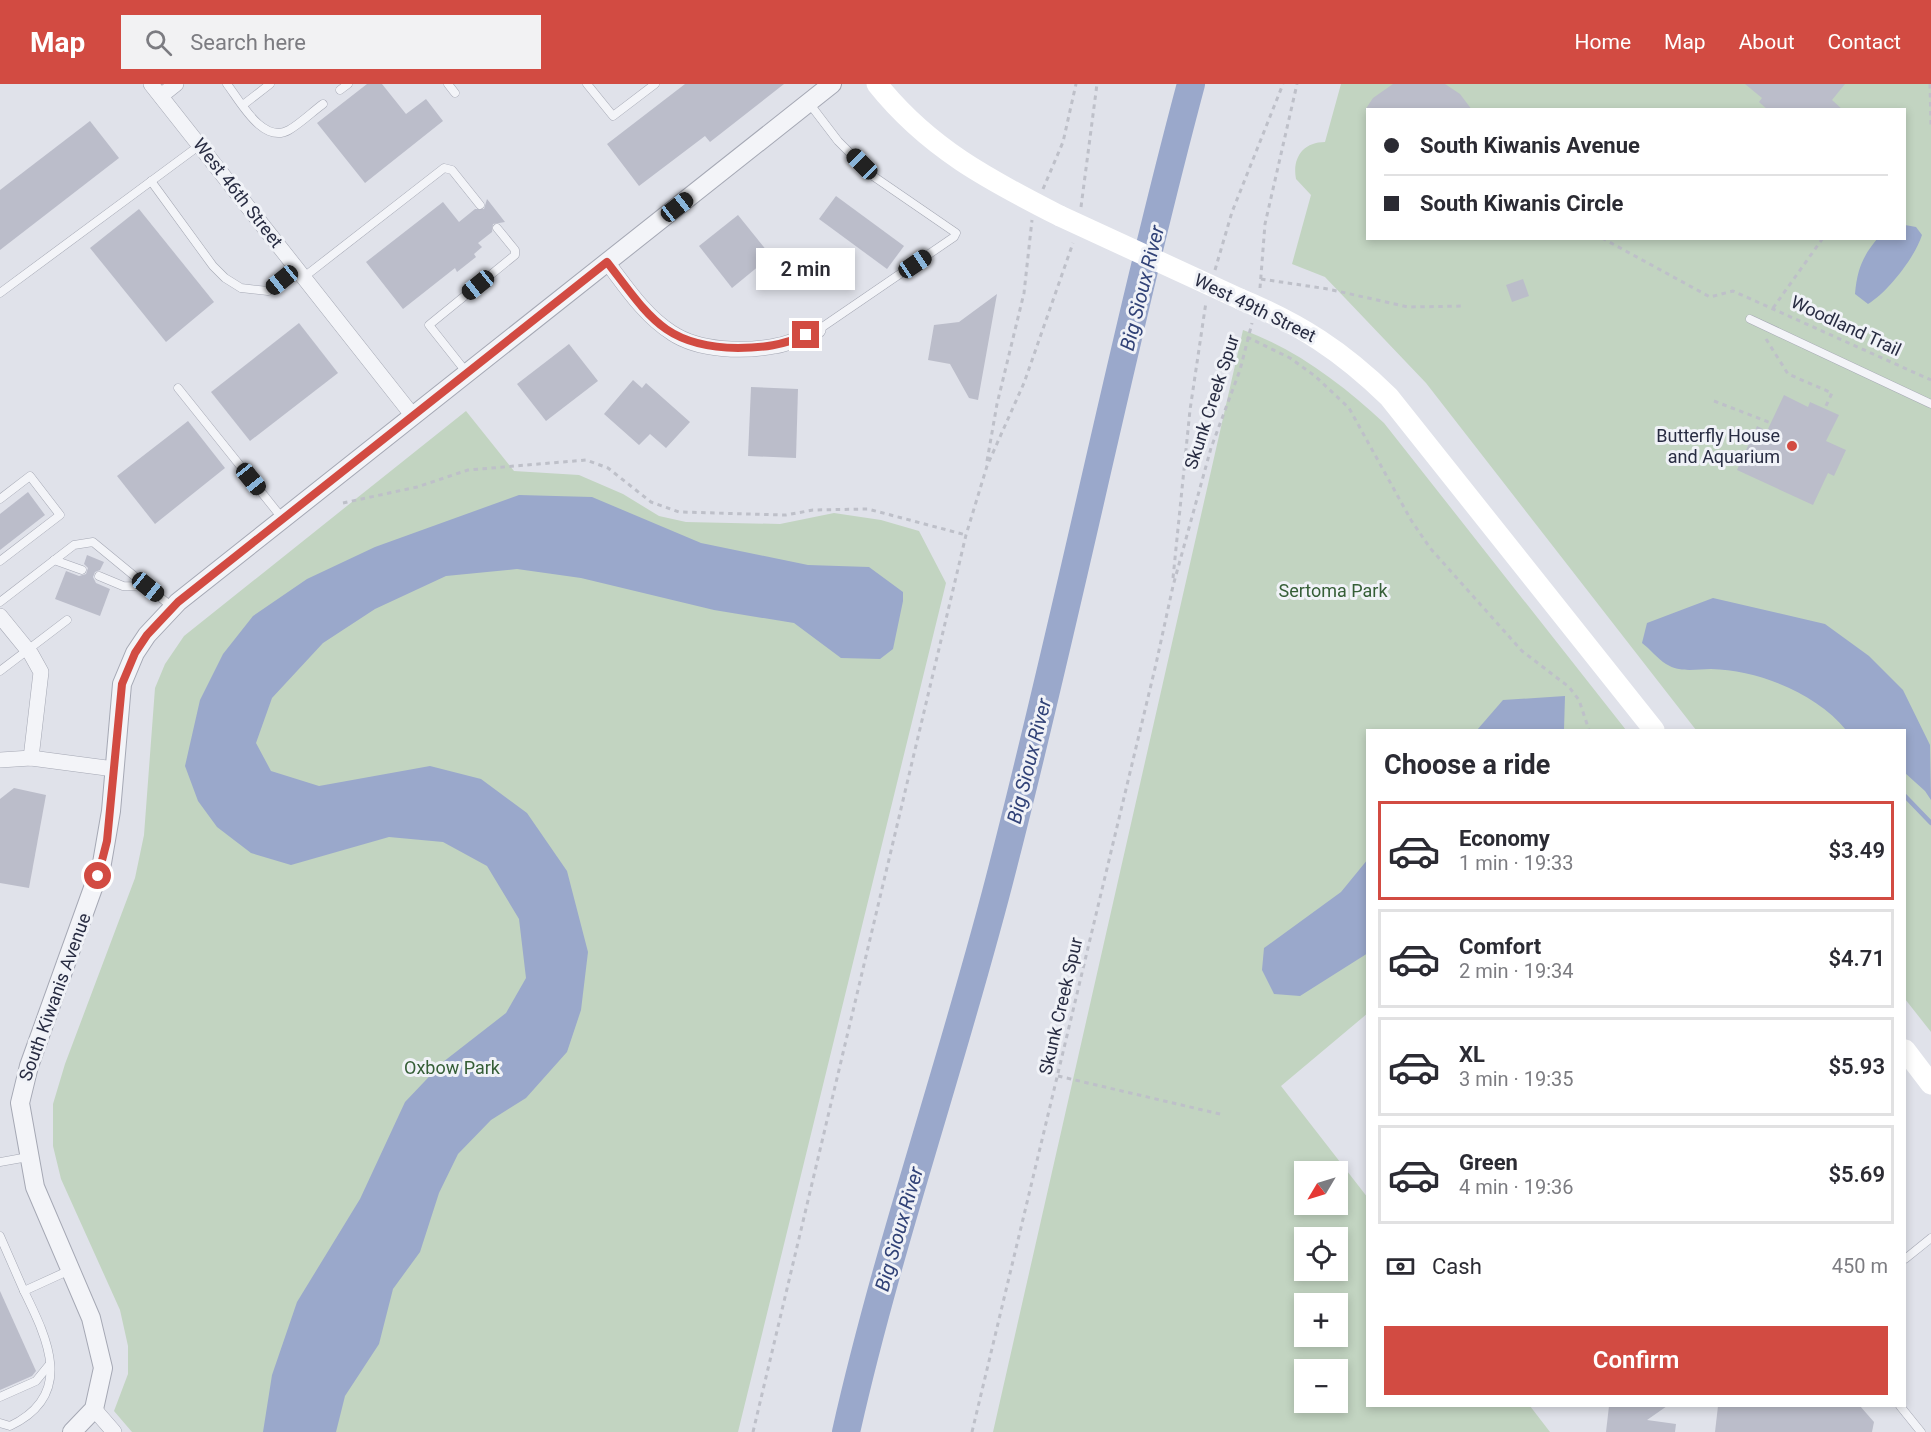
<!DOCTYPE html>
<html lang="en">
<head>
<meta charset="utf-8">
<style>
	body { margin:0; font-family:Roboto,sans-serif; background:#f2f2f3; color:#2b2b33; height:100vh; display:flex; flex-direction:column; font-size:22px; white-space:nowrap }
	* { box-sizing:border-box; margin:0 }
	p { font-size:20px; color:#7c7c81 }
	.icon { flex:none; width:33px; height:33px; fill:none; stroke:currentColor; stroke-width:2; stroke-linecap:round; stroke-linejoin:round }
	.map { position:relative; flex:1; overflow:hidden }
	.sheet { position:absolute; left:1366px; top:645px; width:540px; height:678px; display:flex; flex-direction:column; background:#fff; border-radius:0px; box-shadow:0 3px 9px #0003 }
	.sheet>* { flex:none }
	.banner { position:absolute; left:1366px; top:24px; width:540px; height:132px; border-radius:0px; box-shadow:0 3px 9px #0003; display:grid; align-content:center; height:132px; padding:0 18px; background:#fff }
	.needle { width:39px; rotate:232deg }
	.tools { position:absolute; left:1294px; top:1077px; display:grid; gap:12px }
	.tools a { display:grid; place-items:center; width:54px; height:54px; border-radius:0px; background:#fff; box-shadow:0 3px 9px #0003; font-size:30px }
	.end { position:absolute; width:27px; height:27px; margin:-14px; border:8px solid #d24b42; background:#fff; box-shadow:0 0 0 3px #fff }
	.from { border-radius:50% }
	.bubble { position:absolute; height:42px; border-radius:0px; background:#fff; box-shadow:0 3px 9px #0003; font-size:20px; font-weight:600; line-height:42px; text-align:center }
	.car { position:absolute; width:18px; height:36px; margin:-18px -9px; border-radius:8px; box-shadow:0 0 4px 2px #0007; background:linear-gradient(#222 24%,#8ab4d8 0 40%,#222 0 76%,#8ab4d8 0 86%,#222 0) }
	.banner b { display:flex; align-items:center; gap:21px; height:57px; font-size:22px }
	.banner b+b { border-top:2px solid #e1e1e2 }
	.banner i { width:15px; height:15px; background:#2b2b33 }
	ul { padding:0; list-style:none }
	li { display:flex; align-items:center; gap:18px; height:99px; margin:0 12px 9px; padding:0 6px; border:3px solid #e1e1e2; border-radius:0px }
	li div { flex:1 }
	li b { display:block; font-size:22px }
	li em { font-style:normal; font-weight:600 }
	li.active { border-color:#d24b42 }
	li>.icon { width:54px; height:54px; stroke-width:1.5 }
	h2 { padding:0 18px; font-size:27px; line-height:72px }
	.pay { display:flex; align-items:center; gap:15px; height:66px; padding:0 18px; font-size:22px }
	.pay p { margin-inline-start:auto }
	.cta { display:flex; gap:12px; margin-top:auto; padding:12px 18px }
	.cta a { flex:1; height:69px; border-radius:0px; background:#d24b42; color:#fff; font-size:24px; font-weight:600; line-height:69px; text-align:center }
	header { display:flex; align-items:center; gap:36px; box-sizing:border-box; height:84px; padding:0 30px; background:#d24b42; color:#fff }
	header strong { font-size:28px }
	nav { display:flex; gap:33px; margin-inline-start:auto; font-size:21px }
	.search { width:420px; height:54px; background:#f2f2f3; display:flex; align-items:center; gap:15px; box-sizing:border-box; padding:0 21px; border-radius:0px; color:#7c7c81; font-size:22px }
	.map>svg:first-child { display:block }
</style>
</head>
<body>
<header>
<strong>Map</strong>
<div class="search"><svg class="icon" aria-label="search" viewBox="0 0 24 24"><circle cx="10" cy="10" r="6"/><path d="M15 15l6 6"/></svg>Search here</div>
<nav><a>Home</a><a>Map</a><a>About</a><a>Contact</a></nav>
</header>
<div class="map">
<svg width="1931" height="1348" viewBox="0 0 1931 1348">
	<rect width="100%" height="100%" fill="#e0e2ea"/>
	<g fill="#c2d4c1" fill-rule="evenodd">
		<path d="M1341,0h590v948l-26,-33v-269h-209l-270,-347 -101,-106 -33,-13 19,-69 -15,-16c-4,-21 7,-37 29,-37zM1368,26h537v128h-537z"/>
		<path d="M1243,246c53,19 100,55 141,93l242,307h-258v283l-87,73 87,112v208h162l20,26h-557zM1305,1088h33v32h-33zM1305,1154h33v32h-33zM1305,1220h33v32h-33zM1305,1286h33v32h-33z"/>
		<path d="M466,327l48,60 65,4 44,19 36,22 27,6 94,2 54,-11 47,7 38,11 27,52 -208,849h-606l-18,-21 14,-37v-28l-8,-36 -59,-131 -8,-33v-42l12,-40 70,-186 9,-43 11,-147 10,-24 19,-28z"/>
	</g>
	<g fill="#9aa8cb">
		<path d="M1905,141l11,2 6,8c-7,22 -34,57 -54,69l-13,-10c2,-23 7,-37 22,-55l28,-1z"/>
		<path d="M519,411l73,2 109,46 107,22 61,2 34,25v9l-10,48 -13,10 -39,-1 -47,-35 -80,-13 -133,-32 -64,-9 -71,7 -71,33 -52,34 -51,55 -16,45 15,28 48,15 111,-20 51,13 46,34 40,58 21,81 -7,58 -14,42 -41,46 -35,22 -33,34 -19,39 -19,59 -27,37 -14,55 -34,52 -9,36h-73l9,-57 25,-73 63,-103 45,-97 38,-40 63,-49 20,-35 -7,-59 -32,-53 -44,-24 -54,-5 -98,28 -40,-12 -34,-26 -19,-26 -13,-35 15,-66 23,-46 30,-38 54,-37 68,-32z"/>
		<path d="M1713,514l112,26 44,32 34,34 27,55 1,55 -6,-9 -20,-18v-43h-59c-29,-36 -87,-60 -135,-61 -15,0 -31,4 -45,-5 -8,-5 -16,-15 -24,-21l5,-20z"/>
		<path d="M1565,612l-1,34h-87l26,-30z"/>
		<path d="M1368,775v94l-68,43 -26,-2 -12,-24 2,-22 77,-56z"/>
	</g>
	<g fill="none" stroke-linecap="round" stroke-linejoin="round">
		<path stroke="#9aa8cb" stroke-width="4.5" d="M1905,712l26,27"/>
		<path stroke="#9aa8cb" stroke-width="28" d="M846,1348c43,-191 109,-376 157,-566 67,-260 119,-523 188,-782"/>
	</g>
	<g fill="#bbbdca">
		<path d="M367,0h15l24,30 20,-15 17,22 -78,62 -48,-60z"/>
		<path d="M685,0h99l-74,58 -5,-6 -66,50 -32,-42z"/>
		<path d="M1393,0h52l15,10 12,16h-107l8,-12z"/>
		<path d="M1745,0h100l-13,16 11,10h-75l-9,-8 3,-4z"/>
		<path d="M90,37l29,37 -119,92v-60z"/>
		<path d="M836,112l68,50 -17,23 -68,-50z"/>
		<path d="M487,115l18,23 -12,2 -1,8 -14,11 4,4 -8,7 2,3 -19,15 -2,-4 -52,41 -37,-47 77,-60 16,20 16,-13h9z"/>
		<path d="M139,125l75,93 -48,40 -76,-94z"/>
		<path d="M738,131l33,41 -39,32 -33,-42z"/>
		<path d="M1523,195l6,17 -17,6 -6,-17z"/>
		<path d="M997,210l-19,106 -9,-2 -19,-34 -22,-4 6,-35 25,-3z"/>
		<path d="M299,239l39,50 -88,68 -39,-49z"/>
		<path d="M569,260l29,37 -52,40 -29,-37z"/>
		<path d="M633,296l9,8 4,-5 44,39 -24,26 -16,-14 -11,11 -35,-31z"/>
		<path d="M751,303l47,2 -2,69 -48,-2z"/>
		<path d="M1784,311l24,12 2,-5 29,13 -13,26 20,9 -12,26 -6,-3 -15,32 -76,-35 20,-44 10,5z"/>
		<path d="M188,337l37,47 -70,56 -38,-48z"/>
		<path d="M28,408l17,23 -45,35v-36z"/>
		<path d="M87,471l17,7 -4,8 -5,2 -2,5 3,6 14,6 -10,27 -45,-17 11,-28 13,5 7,-2 2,-6 -4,-4z"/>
		<path d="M14,704l32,7 -17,93 -29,-5v-84z"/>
		<path d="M0,1207l36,80 -4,5 -32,14z"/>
		<path d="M1609,1322h58l-20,14 29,4 -1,8h-69z"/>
		<path d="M1718,1322h142l14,16 -2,10h-157z"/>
	</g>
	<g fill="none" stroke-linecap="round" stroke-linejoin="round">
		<defs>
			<g id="service">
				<path d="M227,0c13,17 36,61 62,46 12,-7 23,-18 34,-26"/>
				<path d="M448,0l7,9"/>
				<path d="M587,0l26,32 42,-32"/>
				<path d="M340,6l8,-6"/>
				<path d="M809,19l29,38 35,35 83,57 -2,4 -136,93"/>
				<path d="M243,21l27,-21"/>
				<path d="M151,97l62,85 12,12 16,10 27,3 29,-23"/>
				<path d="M304,193l140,-109 8,2 28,35"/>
				<path d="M0,209l200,-148"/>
				<path d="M1750,235l181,85"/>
				<path d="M467,289l-38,-48 86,-70v-5l-18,-22"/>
				<path d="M178,304l104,130"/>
				<path d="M0,415l30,-23 30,39 -60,46"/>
				<path d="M54,476l28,10"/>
				<path d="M99,492l24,10 25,1"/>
				<path d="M0,518l74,-57 19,-3 79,65"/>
				<path d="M0,587l67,-51"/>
				<path d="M0,1078l28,-5"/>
				<path d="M0,1152l24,55 46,-21"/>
				<path d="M1905,1175l26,-21"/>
				<path d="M0,1313l36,-16 13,-16"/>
				<path d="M1900,1322l21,26"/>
				<path d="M0,1339l10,3c65,-31 38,-86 14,-135"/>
			</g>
			<g id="minor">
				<path d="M151,0l262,332"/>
				<path d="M161,12l15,-12"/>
				<path d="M607,178c19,25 38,54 65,71 27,18 72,19 103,13 15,-2 29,-10 43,-16"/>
				<path d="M0,532l31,38 10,18 -10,86"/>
				<path d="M0,676l31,-2 83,11"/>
				<path d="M94,1325l20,23"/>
			</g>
			<path id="tertiary" d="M72,1348l22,-23 9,-41 -12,-50 -56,-131 -15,-84 9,-37 73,-203 9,-52 11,-127 13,-31 12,-18 31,-33 654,-518"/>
		</defs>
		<use href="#service" stroke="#a5a8b4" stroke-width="9"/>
		<use href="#minor" stroke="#a5a8b4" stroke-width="16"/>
		<use href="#tertiary" stroke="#a5a8b4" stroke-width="20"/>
		<g stroke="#bec0c9" stroke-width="3" stroke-dasharray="4.5 4.5" stroke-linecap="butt">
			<path d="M1930,0l1,43"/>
			<path d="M1043,105l20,-47 13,-58"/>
			<path d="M1081,123l16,-123"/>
			<path d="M1602,154l108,59 23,-6 198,89"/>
			<path d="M1215,186l17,-58 51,-128"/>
			<path d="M1261,195l67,10 80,18 57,-1"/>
			<path d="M1260,204l5,-64 32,-140"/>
			<path d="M1773,224l50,-70"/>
			<path d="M1247,253l43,21 25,18 34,32 62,112 19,28 92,103 47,36 10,13 10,30"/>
			<path d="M1766,255l22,35 44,19 -7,15"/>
			<path d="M1714,317l57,22"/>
			<path d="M987,377l10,-57 27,-111 8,-73"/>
			<path d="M343,419l74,-16 51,-17 118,-10 22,8 43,34 28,10 107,3 27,-5 55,-1 98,26"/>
			<path d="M1173,494l17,-168 16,-108"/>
			<path d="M1058,992l166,39"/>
			<path d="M753,1348l213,-897 21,-69 37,-83 49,-140"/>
			<path d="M972,1348l184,-768 17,-78 38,-138 29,-78 12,-47"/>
		</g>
		<use href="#service" stroke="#f3f4f8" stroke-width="8"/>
		<use href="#minor" stroke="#f3f4f8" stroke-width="15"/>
		<use href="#tertiary" stroke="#f3f4f8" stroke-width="18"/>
		<g stroke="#fff" stroke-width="21">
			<path d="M877,0c51,64 112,96 183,132"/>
			<path d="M1240,215c60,25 102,52 149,98l265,333"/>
			<path d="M1905,966l26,34"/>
		</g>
		<path stroke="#fff" stroke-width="21" d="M1060,132l180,83"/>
	</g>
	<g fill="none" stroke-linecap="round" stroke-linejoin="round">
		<path stroke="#d24b42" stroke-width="8" d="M98,792l9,-35 15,-157 13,-31 12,-18 31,-33 429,-340c42,54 57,85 131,86 25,0 45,-3 68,-13"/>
	</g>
	<circle fill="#d24b42" stroke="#f0f2f7" stroke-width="2" cx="1792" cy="362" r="6"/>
	<g text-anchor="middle" stroke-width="6" stroke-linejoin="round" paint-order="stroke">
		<g font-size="18" fill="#282c42" stroke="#f0f2f7">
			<text transform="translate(238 109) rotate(52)" y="6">West 46th Street</text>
			<text transform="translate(1255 224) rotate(26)" y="6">West 49th Street</text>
			<text transform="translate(1846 242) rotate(25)" y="6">Woodland Trail</text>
			<text transform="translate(1212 318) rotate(-72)" y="6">Skunk Creek Spur</text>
			<text transform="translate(55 913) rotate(-70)" y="6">South Kiwanis Avenue</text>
			<text transform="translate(1061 922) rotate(-77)" y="6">Skunk Creek Spur</text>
		</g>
		<g font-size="18" fill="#282c42" stroke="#f0f2f7" text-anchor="end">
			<text x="1780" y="358">Butterfly House<tspan x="1780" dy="21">and Aquarium</tspan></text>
		</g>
		<g font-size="18" fill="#355e36" stroke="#f0f2f7">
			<text x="1333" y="513">Sertoma Park</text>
			<text x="452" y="990">Oxbow Park</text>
		</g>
		<g font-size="20" font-style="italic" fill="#314277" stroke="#f0f2f7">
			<text transform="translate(1142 204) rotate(-76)" y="7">Big Sioux River</text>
			<text transform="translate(1029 677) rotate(-76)" y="7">Big Sioux River</text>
			<text transform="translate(899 1145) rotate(-74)" y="7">Big Sioux River</text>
		</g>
	</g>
</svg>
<div class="tools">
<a><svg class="needle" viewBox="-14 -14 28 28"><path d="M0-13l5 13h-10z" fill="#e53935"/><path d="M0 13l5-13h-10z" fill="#7c7c81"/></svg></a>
<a><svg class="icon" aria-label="locate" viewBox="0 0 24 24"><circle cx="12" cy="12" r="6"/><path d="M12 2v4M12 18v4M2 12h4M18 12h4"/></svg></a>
<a>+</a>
<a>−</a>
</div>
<i class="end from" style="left:98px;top:792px"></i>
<i class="end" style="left:806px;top:251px"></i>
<div class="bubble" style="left:756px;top:164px;width:99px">2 min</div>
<i class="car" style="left:862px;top:80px;rotate:315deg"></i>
<i class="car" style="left:677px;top:123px;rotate:52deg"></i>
<i class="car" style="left:915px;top:180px;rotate:56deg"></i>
<i class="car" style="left:282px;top:196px;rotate:231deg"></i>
<i class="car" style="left:478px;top:201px;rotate:231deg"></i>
<i class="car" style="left:251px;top:395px;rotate:141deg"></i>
<i class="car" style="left:148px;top:503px;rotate:129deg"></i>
<div class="banner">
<b><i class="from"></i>South Kiwanis Avenue</b>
<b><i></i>South Kiwanis Circle</b>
</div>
<section class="sheet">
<h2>Choose a ride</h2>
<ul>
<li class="active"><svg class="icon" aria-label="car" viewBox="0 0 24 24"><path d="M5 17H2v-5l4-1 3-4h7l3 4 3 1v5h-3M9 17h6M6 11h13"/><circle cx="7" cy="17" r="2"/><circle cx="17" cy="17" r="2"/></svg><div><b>Economy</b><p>1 min · 19:33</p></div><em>$3.49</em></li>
<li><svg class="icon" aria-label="car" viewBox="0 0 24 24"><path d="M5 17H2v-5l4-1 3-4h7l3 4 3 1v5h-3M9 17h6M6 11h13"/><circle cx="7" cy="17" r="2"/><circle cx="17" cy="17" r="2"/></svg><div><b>Comfort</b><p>2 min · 19:34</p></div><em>$4.71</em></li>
<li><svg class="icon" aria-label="car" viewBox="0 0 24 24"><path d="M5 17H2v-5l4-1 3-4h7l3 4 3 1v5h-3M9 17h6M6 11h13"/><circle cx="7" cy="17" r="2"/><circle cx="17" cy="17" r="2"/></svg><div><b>XL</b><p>3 min · 19:35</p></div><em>$5.93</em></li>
<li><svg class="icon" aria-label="car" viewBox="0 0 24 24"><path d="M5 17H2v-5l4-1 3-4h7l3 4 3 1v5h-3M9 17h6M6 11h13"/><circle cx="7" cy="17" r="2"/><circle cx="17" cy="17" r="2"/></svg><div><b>Green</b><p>4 min · 19:36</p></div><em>$5.69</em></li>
</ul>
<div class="pay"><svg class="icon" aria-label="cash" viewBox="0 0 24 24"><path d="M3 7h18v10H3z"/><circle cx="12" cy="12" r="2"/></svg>Cash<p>450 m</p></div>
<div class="cta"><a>Confirm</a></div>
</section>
</div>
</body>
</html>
